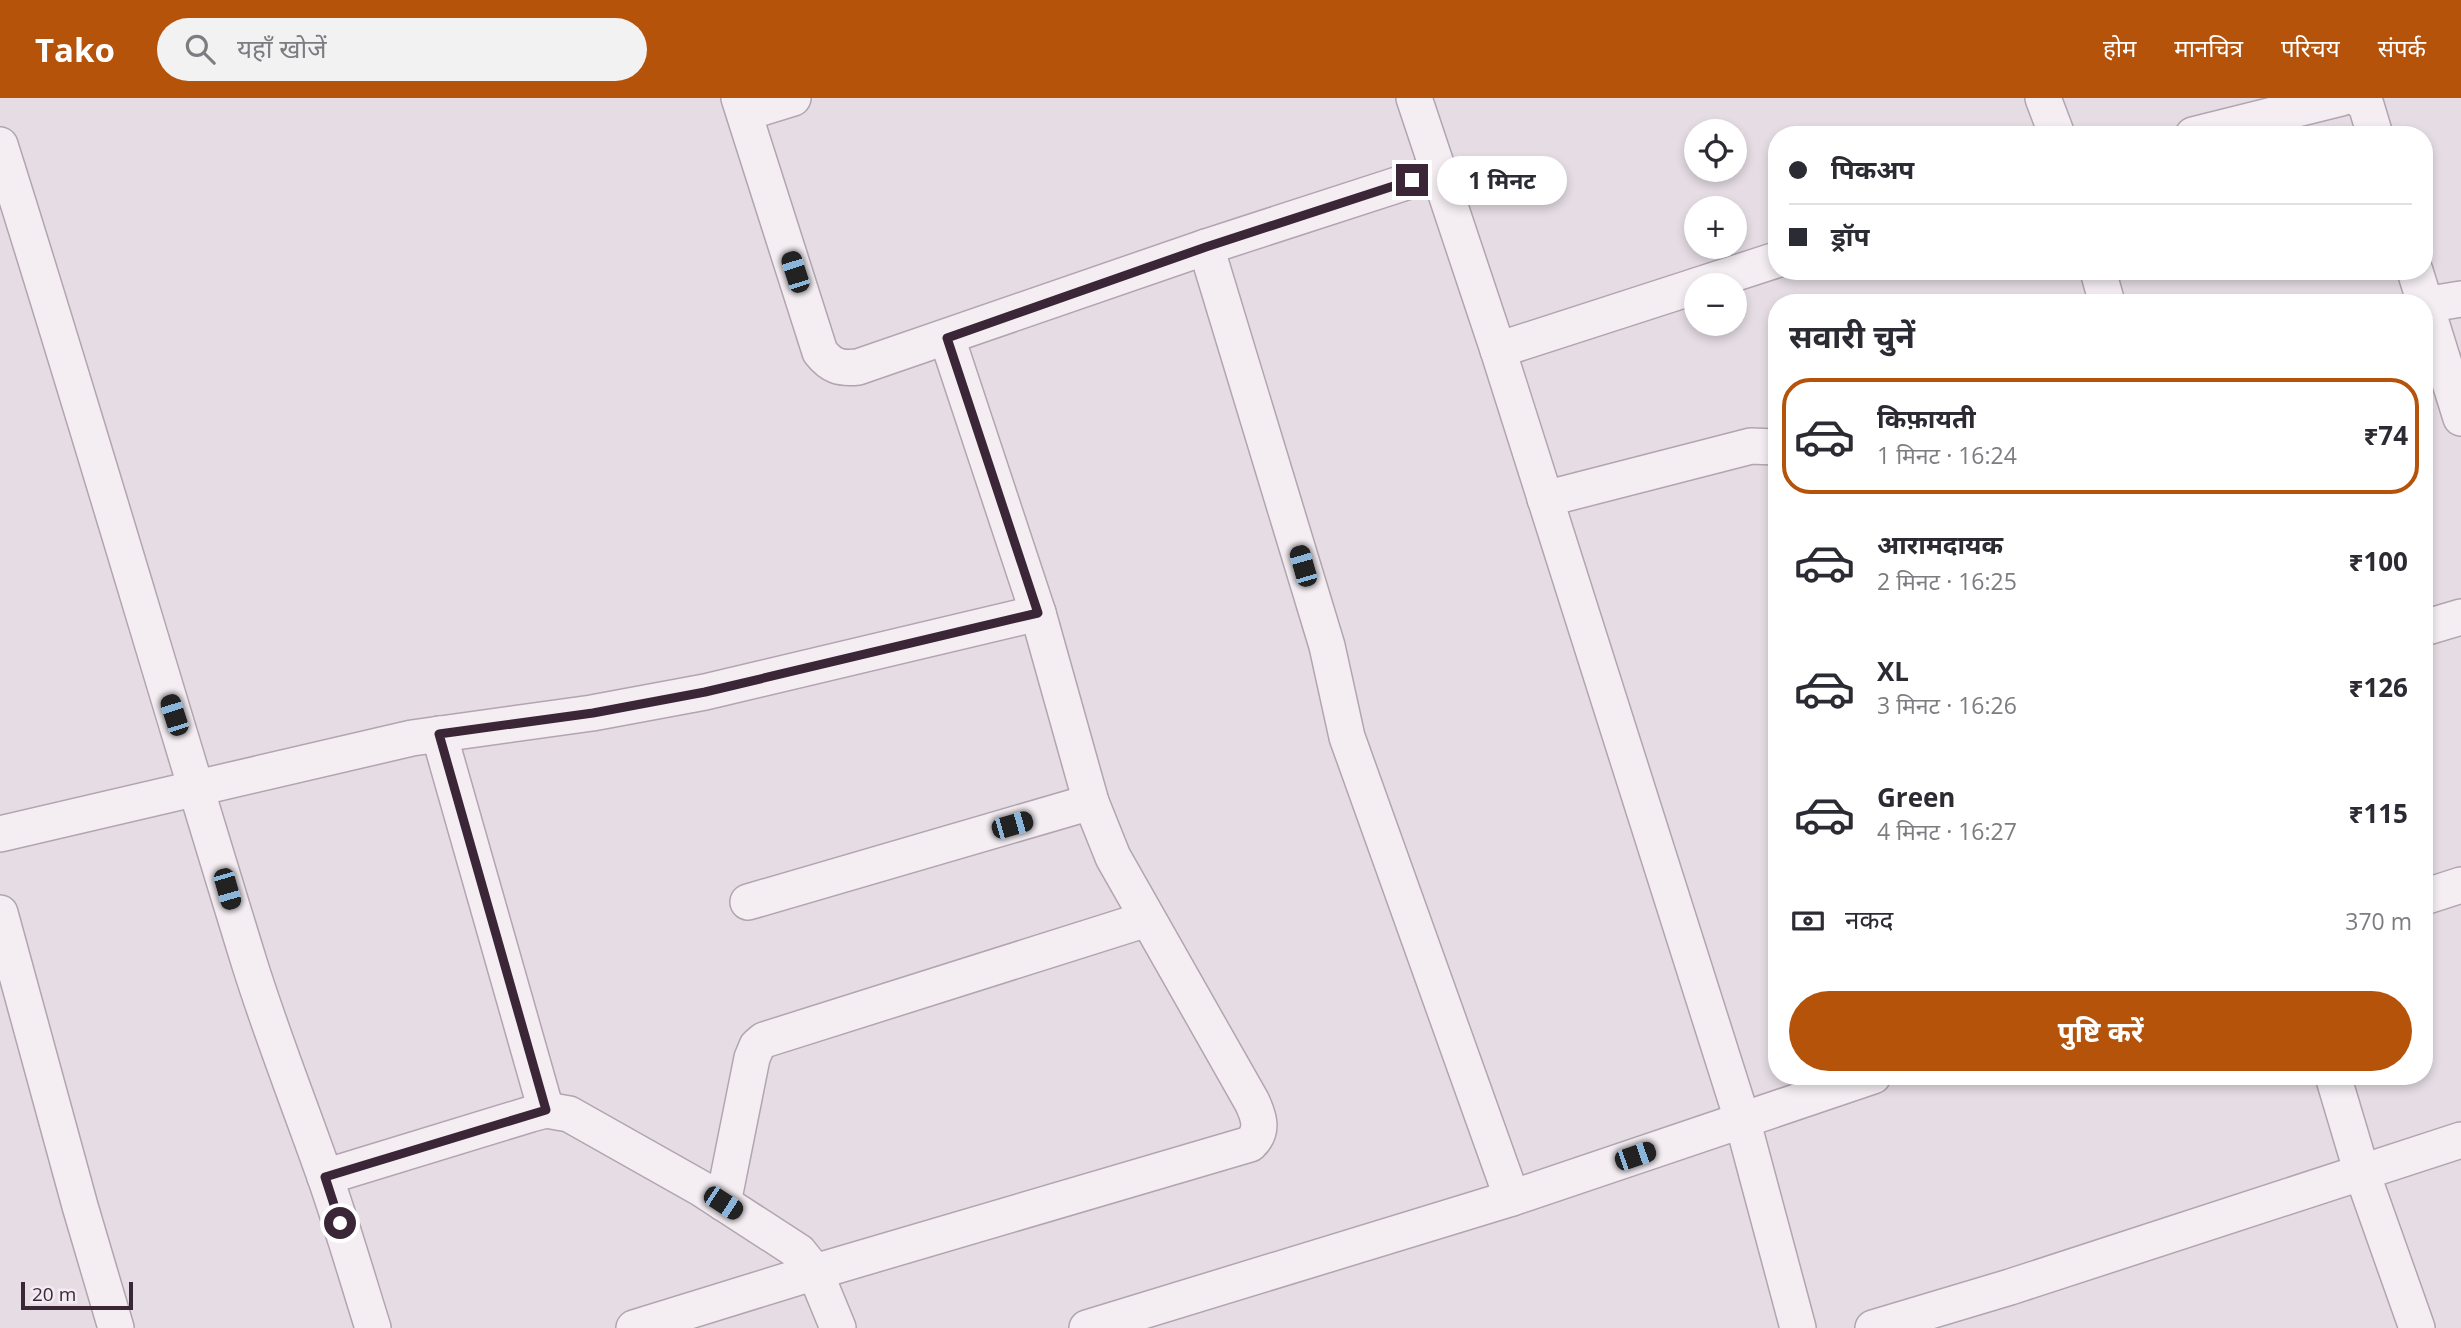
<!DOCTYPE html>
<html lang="hi">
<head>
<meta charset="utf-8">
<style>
	body { margin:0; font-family:"Open Sans","Noto Sans Devanagari",sans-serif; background:#f2f2f3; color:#2b2b33; height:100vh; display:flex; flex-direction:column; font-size:26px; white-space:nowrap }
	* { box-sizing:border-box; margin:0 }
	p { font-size:23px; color:#7c7c81 }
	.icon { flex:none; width:38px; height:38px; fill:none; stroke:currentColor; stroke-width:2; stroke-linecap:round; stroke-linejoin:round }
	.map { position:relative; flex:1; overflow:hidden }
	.sheet { position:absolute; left:1768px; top:196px; width:665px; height:791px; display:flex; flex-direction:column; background:#fff; border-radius:28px; box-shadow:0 4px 10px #0003 }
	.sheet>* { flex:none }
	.guide { position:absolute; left:1768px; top:28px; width:665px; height:154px; border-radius:28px; box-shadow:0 4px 10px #0003; display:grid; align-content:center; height:154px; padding:0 21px; background:#fff }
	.controls { position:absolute; left:1684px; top:21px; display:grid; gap:14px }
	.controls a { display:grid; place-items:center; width:63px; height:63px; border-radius:50%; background:#fff; box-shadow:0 4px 10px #0003; font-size:35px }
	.scale { position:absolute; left:21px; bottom:18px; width:112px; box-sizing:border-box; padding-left:7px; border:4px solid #3b2638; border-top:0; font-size:19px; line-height:24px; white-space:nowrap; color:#3b2638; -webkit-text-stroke:5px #f3ebf3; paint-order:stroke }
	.end { position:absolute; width:32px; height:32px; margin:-16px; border:9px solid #3b2638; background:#fff; box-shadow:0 0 0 4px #fff }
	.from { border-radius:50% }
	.bubble { position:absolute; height:49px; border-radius:24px; background:#fff; box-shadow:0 4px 10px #0003; font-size:23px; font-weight:700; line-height:49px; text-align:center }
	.car { position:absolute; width:21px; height:42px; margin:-21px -10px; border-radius:9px; box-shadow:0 0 5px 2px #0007; background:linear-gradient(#222 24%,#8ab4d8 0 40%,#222 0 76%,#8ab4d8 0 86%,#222 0) }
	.guide b { display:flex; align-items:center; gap:24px; height:66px; font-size:26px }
	.guide b+b { border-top:2px solid #e1e1e2 }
	.guide i { width:18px; height:18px; background:#2b2b33 }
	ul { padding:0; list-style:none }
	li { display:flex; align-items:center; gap:21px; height:116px; margin:0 14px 10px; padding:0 7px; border:4px solid transparent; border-radius:28px }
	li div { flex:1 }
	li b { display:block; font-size:26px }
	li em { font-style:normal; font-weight:700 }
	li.selected { border-color:#b45309 }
	li>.icon { width:63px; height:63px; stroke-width:1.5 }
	h2 { padding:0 21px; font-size:32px; line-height:84px }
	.pay { display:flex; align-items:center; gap:18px; height:77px; padding:0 21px; font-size:26px }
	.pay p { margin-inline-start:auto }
	.button { display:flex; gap:14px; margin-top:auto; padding:14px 21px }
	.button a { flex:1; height:80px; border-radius:42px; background:#b45309; color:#fff; font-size:28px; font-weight:700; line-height:80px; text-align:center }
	header { display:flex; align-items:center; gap:42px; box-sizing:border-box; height:98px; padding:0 35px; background:#b45309; color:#fff }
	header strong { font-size:33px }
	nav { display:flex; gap:38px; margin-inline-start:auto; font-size:24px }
	.search { width:490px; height:63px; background:#f2f2f3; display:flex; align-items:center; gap:18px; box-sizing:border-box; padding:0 24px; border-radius:38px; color:#7c7c81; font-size:26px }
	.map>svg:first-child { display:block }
</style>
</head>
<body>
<header>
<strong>Tako</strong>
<div class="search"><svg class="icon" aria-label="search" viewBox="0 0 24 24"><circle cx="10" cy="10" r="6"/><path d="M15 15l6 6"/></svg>यहाँ खोजें</div>
<nav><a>होम</a><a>मानचित्र</a><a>परिचय</a><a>संपर्क</a></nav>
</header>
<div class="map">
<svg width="2461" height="1230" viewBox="0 0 2461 1230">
	<rect width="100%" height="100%" fill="#e5dce4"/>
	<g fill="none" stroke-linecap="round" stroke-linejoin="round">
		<defs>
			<g id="street">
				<path d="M739,0l81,254c11,14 20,17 38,15l348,-120 231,-75"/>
				<path d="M1414,0l84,252 244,769 56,209"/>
				<path d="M2043,0l14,37"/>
				<path d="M2357,0l9,7 9,30"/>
				<path d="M745,15l48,-15"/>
				<path d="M2193,37l148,-37"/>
				<path d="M0,47c86,272 165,545 249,817 22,71 50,141 75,212 18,51 33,103 49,154"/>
				<path d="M1206,149l121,399 20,91 165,461"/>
				<path d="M2098,173l9,32"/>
				<path d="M2415,173l46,147"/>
				<path d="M1699,187l77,-25"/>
				<path d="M2424,207l37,-6"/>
				<path d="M1498,252l198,-64"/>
				<path d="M1545,401l206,-53 25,1"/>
				<path d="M2424,530l37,-11"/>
				<path d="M439,636l107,376"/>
				<path d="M0,736l412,-96 180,-25 113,-21 333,-79"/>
				<path d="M2424,799l37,-12"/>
				<path d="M748,804l343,-100"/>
				<path d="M0,815l80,293 36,122"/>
				<path d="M2333,978l29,97 55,155"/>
				<path d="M325,1079l206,-63 15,-4 23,4 133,75 97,63 16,20 23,56"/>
				<path d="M723,1105l29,-145 5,-12 7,-6 383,-121"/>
				<path d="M634,1230l181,-56 435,-128c14,-13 9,-27 2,-42l-139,-245 -22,-55 -53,-189 -91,-275"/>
				<path d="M1087,1230l425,-130 361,-122"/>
				<path d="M1873,1230l137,-41 451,-147"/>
			</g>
		</defs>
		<use href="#street" stroke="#b2a5b0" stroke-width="38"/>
		<use href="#street" stroke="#f4eef3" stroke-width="35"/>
	</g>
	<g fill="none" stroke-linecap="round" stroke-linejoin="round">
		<path stroke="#3b2638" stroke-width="9" d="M340,1125l-15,-46 221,-67 -107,-376 154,-21 112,-21 333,-79 -91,-275 259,-91 206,-67"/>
	</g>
</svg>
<div class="controls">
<a><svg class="icon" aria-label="locate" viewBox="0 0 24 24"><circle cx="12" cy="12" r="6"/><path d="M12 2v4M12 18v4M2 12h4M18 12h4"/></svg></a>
<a>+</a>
<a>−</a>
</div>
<div class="scale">20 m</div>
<i class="end from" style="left:340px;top:1125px"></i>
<i class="end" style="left:1412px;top:82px"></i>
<div class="bubble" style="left:1437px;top:58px;width:130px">1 मिनट</div>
<i class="car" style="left:795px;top:174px;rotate:342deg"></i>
<i class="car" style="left:1303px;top:468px;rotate:344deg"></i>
<i class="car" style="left:174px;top:617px;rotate:342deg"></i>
<i class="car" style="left:1012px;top:727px;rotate:74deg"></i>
<i class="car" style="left:227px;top:791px;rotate:164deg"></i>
<i class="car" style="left:1635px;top:1058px;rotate:71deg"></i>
<i class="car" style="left:723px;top:1105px;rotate:123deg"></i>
<div class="guide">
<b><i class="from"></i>पिकअप</b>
<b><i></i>ड्रॉप</b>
</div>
<section class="sheet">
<h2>सवारी चुनें</h2>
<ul>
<li class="selected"><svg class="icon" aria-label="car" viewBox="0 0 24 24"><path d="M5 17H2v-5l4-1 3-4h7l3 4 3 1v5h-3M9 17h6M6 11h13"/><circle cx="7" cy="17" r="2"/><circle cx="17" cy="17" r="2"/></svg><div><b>किफ़ायती</b><p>1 मिनट · 16:24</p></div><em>₹74</em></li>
<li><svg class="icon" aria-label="car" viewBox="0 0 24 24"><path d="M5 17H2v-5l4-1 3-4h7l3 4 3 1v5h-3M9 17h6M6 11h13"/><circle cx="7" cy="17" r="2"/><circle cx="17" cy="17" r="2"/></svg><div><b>आरामदायक</b><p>2 मिनट · 16:25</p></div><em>₹100</em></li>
<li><svg class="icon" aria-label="car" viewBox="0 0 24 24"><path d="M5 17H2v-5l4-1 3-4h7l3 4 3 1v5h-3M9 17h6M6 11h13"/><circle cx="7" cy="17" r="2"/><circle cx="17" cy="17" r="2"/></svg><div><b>XL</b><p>3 मिनट · 16:26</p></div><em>₹126</em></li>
<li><svg class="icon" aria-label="car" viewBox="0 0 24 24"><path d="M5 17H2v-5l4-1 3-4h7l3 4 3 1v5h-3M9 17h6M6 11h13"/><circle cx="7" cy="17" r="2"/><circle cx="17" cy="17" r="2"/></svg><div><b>Green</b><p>4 मिनट · 16:27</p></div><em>₹115</em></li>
</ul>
<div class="pay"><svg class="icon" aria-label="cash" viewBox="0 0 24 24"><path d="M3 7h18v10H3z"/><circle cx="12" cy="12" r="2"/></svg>नकद<p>370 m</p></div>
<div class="button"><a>पुष्टि करें</a></div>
</section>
</div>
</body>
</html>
